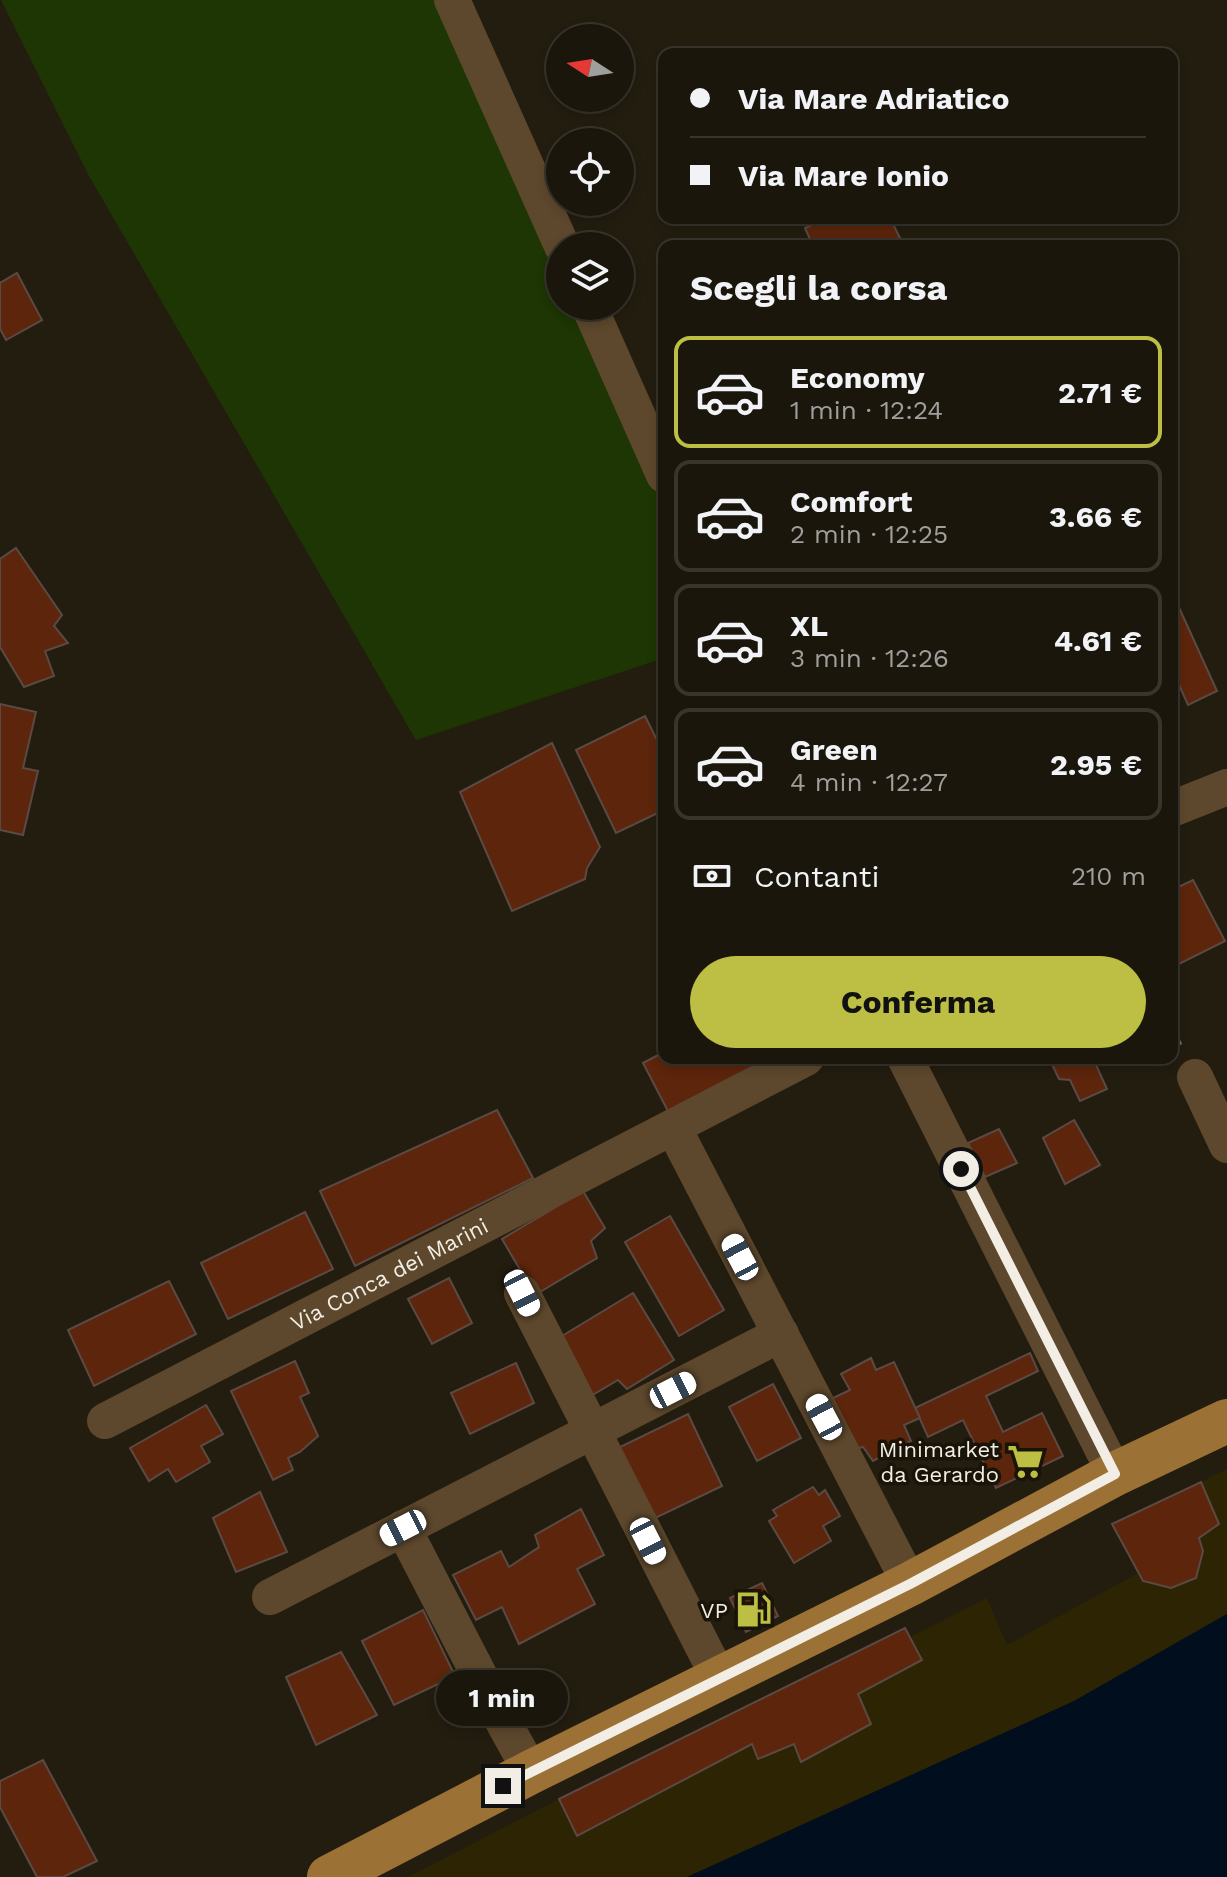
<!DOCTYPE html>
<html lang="it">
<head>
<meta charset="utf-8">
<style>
	body { margin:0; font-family:"Work Sans",sans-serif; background:#27231a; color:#f1f3f6; height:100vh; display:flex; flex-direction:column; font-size:30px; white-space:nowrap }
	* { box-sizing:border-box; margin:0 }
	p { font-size:26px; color:#9f9f9d }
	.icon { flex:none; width:44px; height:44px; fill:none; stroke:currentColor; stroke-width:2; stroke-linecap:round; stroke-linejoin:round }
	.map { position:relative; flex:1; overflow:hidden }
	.panel { position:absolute; left:658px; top:240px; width:520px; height:824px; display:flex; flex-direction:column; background:#1a160c; border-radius:16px; box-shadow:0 4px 12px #0003,0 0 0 2px #38352d }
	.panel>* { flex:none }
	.hud { position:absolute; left:658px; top:48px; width:520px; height:176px; border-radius:16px; box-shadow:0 4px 12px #0003,0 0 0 2px #38352d; display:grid; align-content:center; height:176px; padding:0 32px; background:#1a160c }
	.needle { width:52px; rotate:282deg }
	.buttons { position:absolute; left:546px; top:24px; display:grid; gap:16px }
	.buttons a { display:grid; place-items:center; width:88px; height:88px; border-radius:50%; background:#1a160c; box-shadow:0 4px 12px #0003,0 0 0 2px #38352d; font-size:40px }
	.end { position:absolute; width:36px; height:36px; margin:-18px; border:10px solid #f2eee5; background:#111; box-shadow:0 0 0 4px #111 }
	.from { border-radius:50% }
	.bubble { position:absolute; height:56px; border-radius:28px; background:#1a160c; box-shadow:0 4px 12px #0003,0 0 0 2px #38352d; font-size:26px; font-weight:700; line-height:56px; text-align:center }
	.car { position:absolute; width:24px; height:48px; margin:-24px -12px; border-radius:10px; box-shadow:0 0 6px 2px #0007; background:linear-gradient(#fff 24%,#345 0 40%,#fff 0 76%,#345 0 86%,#fff 0) }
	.hud b { display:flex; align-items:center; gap:28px; height:76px; font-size:30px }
	.hud b+b { border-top:2px solid #38352d }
	.hud i { width:20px; height:20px; background:#f1f3f6 }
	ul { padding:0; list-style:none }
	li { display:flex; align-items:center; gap:24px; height:112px; margin:0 16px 12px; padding:0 16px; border:4px solid #38352d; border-radius:16px }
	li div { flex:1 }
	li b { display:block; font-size:30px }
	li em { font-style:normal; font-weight:700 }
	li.active { border-color:#bcbf43 }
	li>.icon { width:72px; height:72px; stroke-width:1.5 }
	h2 { padding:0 32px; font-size:36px; line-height:96px }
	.pay { display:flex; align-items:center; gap:20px; height:88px; padding:0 32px; font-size:30px }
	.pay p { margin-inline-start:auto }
	.action { display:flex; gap:16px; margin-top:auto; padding:16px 32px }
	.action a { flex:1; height:92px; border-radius:48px; background:#bcbf43; color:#111; font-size:32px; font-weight:700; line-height:92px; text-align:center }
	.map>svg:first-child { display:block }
</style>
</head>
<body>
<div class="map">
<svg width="1227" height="1877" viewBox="0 0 1227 1877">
	<rect width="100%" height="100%" fill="#231d10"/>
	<path fill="#1d3604" d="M1,0h437l122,267v39h18l86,188v144l-4,4 4,16 -248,82 -327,-564z"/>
	<path fill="#2c2403" d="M1227,1469v145l-153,87 -387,176h-279l151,-78 18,37 175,-92 6,15 36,-15 7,17 57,-67 63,-34 -11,-23 77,-39 20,47 131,-72 5,8 28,7 24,-10 8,-27 -4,-13 20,-14 -18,-42z"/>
	<path fill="#000e1d" d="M1227,1614v263h-540l387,-176z"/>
	<g fill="#5c250c" stroke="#5b4a44" stroke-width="2">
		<path d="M828,218h62l14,28h-91l-8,-18z"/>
		<path d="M17,273l25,47 -36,20 -6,-11v-46z"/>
		<path d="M16,548l46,67 -8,11 14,17 -23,8 9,25 -30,11 -24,-40v-88z"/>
		<path d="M1172,592l45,99 -29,14 -16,-36z"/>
		<path d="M0,704l36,8 -13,56 15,3 -15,64 -23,-5z"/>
		<path d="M645,716l19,38v56l-48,23 -40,-83z"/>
		<path d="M552,743l48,104 -13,21 -2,11 -73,32 -52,-119z"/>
		<path d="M1193,880l32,61 -48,24 -5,-10v-65z"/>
		<path d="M664,1052v6h96l5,10 -94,49 -28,-54z"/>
		<path d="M1049,1058h51l-4,7 11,24 -27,12 -10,-21 -11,-1z"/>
		<path d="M497,1110l36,68 -178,88 -35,-75z"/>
		<path d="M1074,1120l26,45 -35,19 -22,-46z"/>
		<path d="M999,1129l18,34 -32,14 -17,-34z"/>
		<path d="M583,1191l22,37 -14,13 6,17 -62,37 -33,-56z"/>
		<path d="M305,1212l28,57 -105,50 -27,-56z"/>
		<path d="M670,1216l54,94 -45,26 -54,-94z"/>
		<path d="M449,1278l23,45 -40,21 -24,-45z"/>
		<path d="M169,1281l27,53 -102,52 -26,-56z"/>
		<path d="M633,1293l41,67 -47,29 -9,-9 -27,16 -34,-57z"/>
		<path d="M1030,1353l8,18 -52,25 17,36 39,-19 21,43 -67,32 -33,-68 -35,17 -13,-29z"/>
		<path d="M871,1358l5,12 18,-8 26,56 -16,7 7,16 -38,20 -10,-14 -8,2 -24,-50 19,-9 -9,-16z"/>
		<path d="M295,1361l14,32 -9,4 18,39 -18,16 -12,6 5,12 -20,10 -42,-89z"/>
		<path d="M516,1363l18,40 -64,31 -19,-41z"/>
		<path d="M773,1384l28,54 -44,23 -28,-54z"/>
		<path d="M206,1405l17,29 -22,12 9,16 -34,20 -8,-13 -19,12 -19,-33z"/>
		<path d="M688,1414l34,72 -73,35 -33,-72z"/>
		<path d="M1201,1482l18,42 -20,14 4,13 -7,27 -25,10 -28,-7 -31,-57z"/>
		<path d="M813,1487l6,8 6,-5 15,26 -17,10 8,15 -37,22 -25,-42 8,-5 -4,-6z"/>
		<path d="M260,1492l27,60 -51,20 -23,-54z"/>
		<path d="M581,1509l23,46 -27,14 18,35 -76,40 -17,-37 -26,13 -23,-45 48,-24 8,16 30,-20 -4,-12z"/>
		<path d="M762,1583l16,33 -32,16 -16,-34z"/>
		<path d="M423,1610l32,66 -61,29 -32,-64z"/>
		<path d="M905,1628l17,32 -64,34 13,30 -70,38 -7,-18 -36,15 -6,-15 -175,92 -18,-37z"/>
		<path d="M341,1652l36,63 -61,30 -30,-68z"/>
		<path d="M43,1760l54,101 -34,16h-26l-37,-70v-26z"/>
	</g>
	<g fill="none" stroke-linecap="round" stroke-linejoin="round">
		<path stroke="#6e695e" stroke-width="5" stroke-dasharray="6 6" stroke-linecap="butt" d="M1172,1029l9,18"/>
		<g stroke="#5d482d" stroke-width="36">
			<path d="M452,0l110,246"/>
			<path d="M589,306l75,169"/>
			<path d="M1172,809l55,-22"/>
			<path d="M905,1058l210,416"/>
			<path d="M1195,1077l32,68"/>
			<path d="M673,1127l237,457"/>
			<path d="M522,1293l197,385"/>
			<path id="s1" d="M105,1421l701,-363"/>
			<path d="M403,1528l102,197 26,47"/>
			<path d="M270,1597l511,-263"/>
		</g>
		<path stroke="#9c7136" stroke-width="44" d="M329,1877l202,-105 379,-188 205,-110 112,-53"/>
	</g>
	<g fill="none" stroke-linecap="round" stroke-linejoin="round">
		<path stroke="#f2eee5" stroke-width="10" d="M503,1786l407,-202 205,-110 -154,-305"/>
	</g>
	<defs>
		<symbol id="supermarket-bare" viewBox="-9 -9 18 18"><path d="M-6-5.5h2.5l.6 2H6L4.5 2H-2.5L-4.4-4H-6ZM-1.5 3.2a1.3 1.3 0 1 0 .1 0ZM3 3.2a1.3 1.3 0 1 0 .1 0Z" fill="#bcbf43" stroke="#191407" stroke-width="2.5" paint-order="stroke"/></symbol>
		<symbol id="fuel-bare" viewBox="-9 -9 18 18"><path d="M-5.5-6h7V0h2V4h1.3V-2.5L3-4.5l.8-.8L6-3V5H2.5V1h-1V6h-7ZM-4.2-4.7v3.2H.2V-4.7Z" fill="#bcbf43" stroke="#191407" stroke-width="2.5" paint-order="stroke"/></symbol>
	</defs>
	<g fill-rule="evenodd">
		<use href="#supermarket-bare" x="1000" y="1436" width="51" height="51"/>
		<use href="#fuel-bare" x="728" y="1584" width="51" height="51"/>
	</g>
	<g text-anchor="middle" stroke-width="7" stroke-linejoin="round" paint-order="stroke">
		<g font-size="22" fill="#f2eee5" stroke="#191407">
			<text dy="8" stroke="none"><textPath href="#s1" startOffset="320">Via Conca dei Marini</textPath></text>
		</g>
		<g font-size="22" fill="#f2eee5" stroke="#191407" text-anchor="end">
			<text x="999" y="1457">Minimarket<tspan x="999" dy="25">da Gerardo</tspan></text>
			<text x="728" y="1618">VP</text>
		</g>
	</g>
</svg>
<div class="buttons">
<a><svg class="needle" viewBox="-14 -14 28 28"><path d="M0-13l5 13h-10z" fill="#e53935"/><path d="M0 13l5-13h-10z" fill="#9f9f9d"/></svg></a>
<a><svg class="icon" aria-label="locate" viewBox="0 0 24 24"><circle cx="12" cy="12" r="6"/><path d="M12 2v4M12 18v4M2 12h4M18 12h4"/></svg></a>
<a><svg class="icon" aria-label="layers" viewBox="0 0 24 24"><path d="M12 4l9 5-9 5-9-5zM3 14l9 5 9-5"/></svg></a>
</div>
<i class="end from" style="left:961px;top:1169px"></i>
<i class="end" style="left:503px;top:1786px"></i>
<div class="bubble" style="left:436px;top:1670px;width:132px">1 min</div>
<i class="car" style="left:740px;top:1257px;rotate:332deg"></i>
<i class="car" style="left:522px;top:1293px;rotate:153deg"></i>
<i class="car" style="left:673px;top:1390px;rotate:63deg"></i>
<i class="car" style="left:824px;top:1417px;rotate:332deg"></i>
<i class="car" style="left:403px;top:1528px;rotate:243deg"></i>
<i class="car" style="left:648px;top:1541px;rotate:153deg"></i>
<div class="hud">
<b><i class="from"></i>Via Mare Adriatico</b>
<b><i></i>Via Mare Ionio</b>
</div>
<section class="panel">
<h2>Scegli la corsa</h2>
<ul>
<li class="active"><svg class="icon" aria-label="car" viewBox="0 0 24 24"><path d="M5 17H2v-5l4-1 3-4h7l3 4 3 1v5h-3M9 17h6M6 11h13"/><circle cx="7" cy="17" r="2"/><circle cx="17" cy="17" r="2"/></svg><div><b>Economy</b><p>1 min · 12:24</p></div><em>2.71 €</em></li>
<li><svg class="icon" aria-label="car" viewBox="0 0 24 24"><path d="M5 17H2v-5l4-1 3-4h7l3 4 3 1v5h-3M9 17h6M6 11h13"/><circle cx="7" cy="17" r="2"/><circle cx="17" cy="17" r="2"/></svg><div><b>Comfort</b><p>2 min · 12:25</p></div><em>3.66 €</em></li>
<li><svg class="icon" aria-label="car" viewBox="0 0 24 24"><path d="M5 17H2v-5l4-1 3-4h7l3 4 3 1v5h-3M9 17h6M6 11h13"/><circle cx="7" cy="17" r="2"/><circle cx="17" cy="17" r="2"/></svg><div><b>XL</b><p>3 min · 12:26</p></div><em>4.61 €</em></li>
<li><svg class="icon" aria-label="car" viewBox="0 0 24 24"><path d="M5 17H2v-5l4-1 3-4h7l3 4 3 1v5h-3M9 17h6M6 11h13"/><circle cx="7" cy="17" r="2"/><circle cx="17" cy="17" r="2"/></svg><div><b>Green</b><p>4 min · 12:27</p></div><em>2.95 €</em></li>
</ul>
<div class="pay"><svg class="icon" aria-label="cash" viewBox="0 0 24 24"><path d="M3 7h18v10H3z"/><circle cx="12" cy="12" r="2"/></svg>Contanti<p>210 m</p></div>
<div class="action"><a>Conferma</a></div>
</section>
</div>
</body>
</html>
